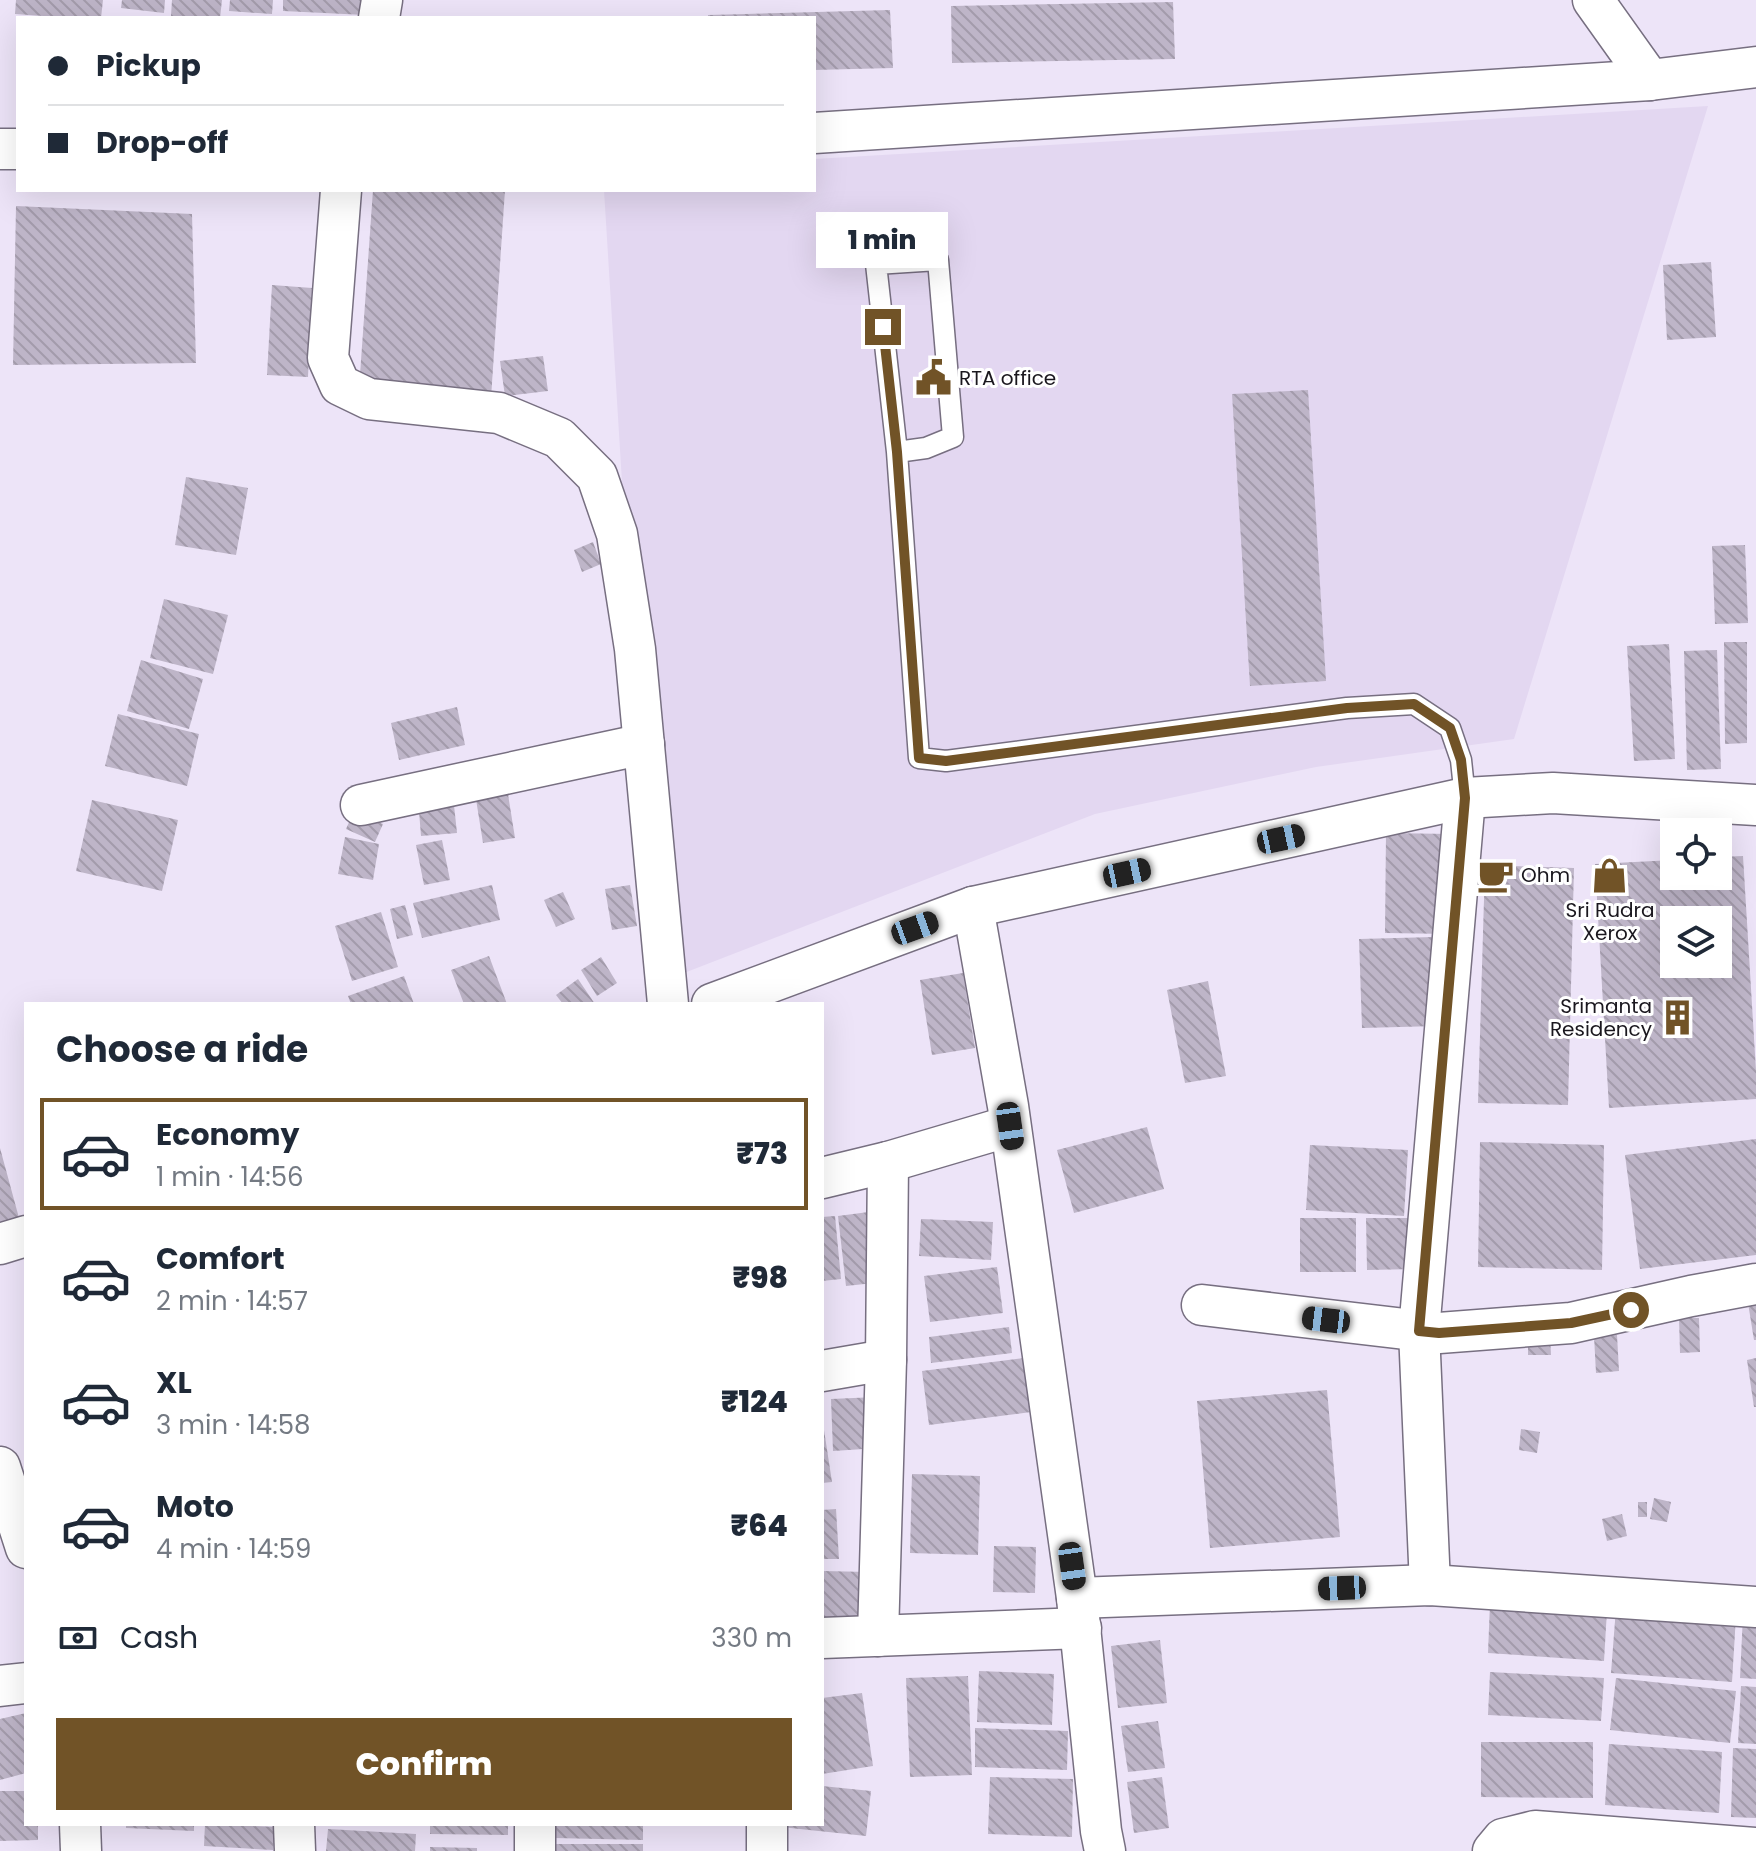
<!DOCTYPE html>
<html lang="en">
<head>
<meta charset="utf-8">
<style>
	body { margin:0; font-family:Poppins,sans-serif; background:#f2f2f3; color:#1f2937; height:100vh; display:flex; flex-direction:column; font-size:30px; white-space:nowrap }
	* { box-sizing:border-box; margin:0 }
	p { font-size:26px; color:#747a83 }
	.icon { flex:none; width:44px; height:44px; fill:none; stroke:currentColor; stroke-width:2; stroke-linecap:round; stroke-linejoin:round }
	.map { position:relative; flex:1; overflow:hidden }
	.sheet { position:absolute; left:24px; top:1002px; width:800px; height:824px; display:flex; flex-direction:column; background:#fff; border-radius:0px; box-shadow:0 8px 32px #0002 }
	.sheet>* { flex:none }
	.banner { position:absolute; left:16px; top:16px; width:800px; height:176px; border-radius:0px; box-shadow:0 8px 32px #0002; display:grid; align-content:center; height:176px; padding:0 32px; background:#fff }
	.controls { position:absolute; left:1660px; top:818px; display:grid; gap:16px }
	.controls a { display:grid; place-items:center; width:72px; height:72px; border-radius:0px; background:#fff; box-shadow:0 8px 32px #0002; font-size:40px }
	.end { position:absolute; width:36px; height:36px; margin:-18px; border:10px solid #715327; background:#fff; box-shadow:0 0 0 4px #fff }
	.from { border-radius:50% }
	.bubble { position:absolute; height:56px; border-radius:0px; background:#fff; box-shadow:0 8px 32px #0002; font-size:26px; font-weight:800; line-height:56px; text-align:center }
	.car { position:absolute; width:24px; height:48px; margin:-24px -12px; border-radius:10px; box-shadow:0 0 6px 2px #0007; background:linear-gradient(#222 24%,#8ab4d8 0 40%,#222 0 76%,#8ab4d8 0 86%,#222 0) }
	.banner b { display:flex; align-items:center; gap:28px; height:76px; font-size:30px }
	.banner b+b { border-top:2px solid #e0e1e3 }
	.banner i { width:20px; height:20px; background:#1f2937 }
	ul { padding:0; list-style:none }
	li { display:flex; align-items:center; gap:24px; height:112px; margin:0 16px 12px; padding:0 16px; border:4px solid transparent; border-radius:0px }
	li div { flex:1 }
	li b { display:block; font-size:30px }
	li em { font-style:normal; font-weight:800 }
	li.current { border-color:#715327 }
	li>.icon { width:72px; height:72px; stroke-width:1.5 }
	h2 { padding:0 32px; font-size:36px; line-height:96px }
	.pay { display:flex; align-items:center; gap:20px; height:88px; padding:0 32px; font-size:30px }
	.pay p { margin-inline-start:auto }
	.cta { display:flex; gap:16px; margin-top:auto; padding:16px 32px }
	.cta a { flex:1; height:92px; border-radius:0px; background:#715327; color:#fff; font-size:32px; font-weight:800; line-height:92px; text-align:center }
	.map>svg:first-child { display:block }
</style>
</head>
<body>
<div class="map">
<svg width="1756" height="1851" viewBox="0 0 1756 1851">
	<defs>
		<pattern id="building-back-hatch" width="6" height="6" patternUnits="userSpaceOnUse" patternTransform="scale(2)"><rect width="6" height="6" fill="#beb5c8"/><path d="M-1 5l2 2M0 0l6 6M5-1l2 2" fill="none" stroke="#a39bab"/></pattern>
	</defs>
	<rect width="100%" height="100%" fill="#ede4f8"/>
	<path fill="#e3d7f1" d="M1708,106l-194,633 -198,28 -221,47 -442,171 -49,-795h210v-31z"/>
	<g fill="url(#building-back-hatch)" fill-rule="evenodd">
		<path d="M16,0h87l-2,18h-30l-56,-4z"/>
		<path d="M122,0h43l-1,13 -43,-5z"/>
		<path d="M172,0h50l-2,18 -49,-2z"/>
		<path d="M230,0h43l-1,14 -43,-3z"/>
		<path d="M283,0h82v15l-82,-4z"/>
		<path d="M1173,2l2,57 -223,4 -1,-57z"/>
		<path d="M890,10l3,58 -79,2v-52h-106v-3z"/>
		<path d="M373,190h132l-14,208 -132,-9z"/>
		<path d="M16,206l176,8 4,149 -183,2z"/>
		<path d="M1711,262l5,75 -49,3 -4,-75z"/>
		<path d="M272,285l40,3 -4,89 -41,-2z"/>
		<path d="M543,356l5,35 -43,5 -5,-35z"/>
		<path d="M1308,390l18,291 -76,5 -18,-292z"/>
		<path d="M186,477l62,11 -12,67 -61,-10z"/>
		<path d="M593,542l8,22 -19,8 -8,-22z"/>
		<path d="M1745,545l3,78 -33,1 -3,-78z"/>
		<path d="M164,599l64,16 -15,59 -63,-16z"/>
		<path d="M1724,642h23v101l-22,1z"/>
		<path d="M1669,644l6,115 -41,2 -7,-115z"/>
		<path d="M1717,650l4,119 -34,1 -3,-119z"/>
		<path d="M141,660l62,19 -14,50 -62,-18z"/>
		<path d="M457,707l8,38 -66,15 -8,-37z"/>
		<path d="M118,714l81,20 -12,52 -82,-20z"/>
		<path d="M507,788l8,50 -32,5 -8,-50z"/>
		<path d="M453,796l4,37 -36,3 -3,-37z"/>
		<path d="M92,800l86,20 -16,71 -86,-20z"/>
		<path d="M354,811l29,13 -8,18 -29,-13z"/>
		<path d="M1386,833l66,1 -1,100 -66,-1z"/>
		<path d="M345,837l34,7 -6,36 -35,-6z"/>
		<path d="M442,840l8,40 -26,5 -8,-40z"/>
		<path d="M1743,856l13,215v28l-147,9 -14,-244 79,-4v16h44v-19zM1674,920h44v44h-44z"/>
		<path d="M1485,865l89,3 -6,237 -90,-2z"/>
		<path d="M492,885l8,35 -78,18 -9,-35z"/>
		<path d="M630,885l7,41 -25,4 -7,-41z"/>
		<path d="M563,892l12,27 -19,8 -12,-27z"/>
		<path d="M405,905l8,30 -16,4 -7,-30z"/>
		<path d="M381,912l17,55 -46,14 -17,-55z"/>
		<path d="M1434,937l3,89 -75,2 -3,-89z"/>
		<path d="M489,956l18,48h-43l-13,-34z"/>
		<path d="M601,957l16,26 -20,13 -16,-26z"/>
		<path d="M963,973l12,75 -43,7 -12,-75z"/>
		<path d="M404,976l10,28h-63l-3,-8z"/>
		<path d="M578,979l17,25h-32l-7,-9z"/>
		<path d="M1208,981l18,95 -41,7 -18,-93z"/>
		<path d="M1147,1127l17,62 -90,24 -17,-63z"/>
		<path d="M1756,1139v116l-116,14 -15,-114z"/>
		<path d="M1480,1142l124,3 -2,125 -124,-3z"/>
		<path d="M1310,1145l98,5 -4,66 -98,-6z"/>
		<path d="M0,1148l19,70 -19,4z"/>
		<path d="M876,1211l7,71 -37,4 -8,-70z"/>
		<path d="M835,1216l6,63 -19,2v-64z"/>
		<rect x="1300" y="1218" width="56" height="54"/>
		<path d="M1366,1218h50v51l-49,1z"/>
		<path d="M921,1219l72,3 -2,38 -72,-4z"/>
		<path d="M997,1267l6,46 -73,9 -6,-46z"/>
		<path d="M1756,1301v39h-2l-6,-37z"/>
		<path d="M1679,1318h20l1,34 -20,1z"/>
		<path d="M1009,1327l3,26 -81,10 -2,-26z"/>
		<path d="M1528,1335h22l1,20h-23z"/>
		<path d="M1617,1335l2,36 -23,2 -2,-37z"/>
		<path d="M1032,1357l7,54 -110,14 -7,-54z"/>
		<path d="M1756,1358v49h-2l-7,-47z"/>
		<path d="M1327,1390l13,147 -130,11 -13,-147z"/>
		<path d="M876,1397l3,51 -46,3 -2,-52z"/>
		<path d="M1521,1429l19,3 -3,21 -18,-3z"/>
		<path d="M822,1430h2l8,52 -10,1z"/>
		<path d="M912,1474l68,2 -2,79 -68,-2z"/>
		<path d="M1654,1498l17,4 -4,20 -17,-3z"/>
		<rect x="1638" y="1502" width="9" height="15"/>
		<path d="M836,1509l3,50h-17v-49z"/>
		<path d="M1622,1514l5,22 -20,5 -5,-22z"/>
		<path d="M994,1546l42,1 -1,46 -42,-1z"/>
		<path d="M822,1571l48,1 -1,61 -47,-1z"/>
		<path d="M1490,1603l117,7 -3,51 -116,-8z"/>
		<path d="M1616,1608l120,8 -4,66 -121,-9z"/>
		<path d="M1743,1615l13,1v63l-16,-1z"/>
		<path d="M1160,1640l7,63 -49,5 -7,-62z"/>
		<path d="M979,1671l75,3 -2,51 -75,-3z"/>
		<path d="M1490,1672l114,6 -3,43 -113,-6z"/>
		<path d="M968,1676l4,99 -62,2 -4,-99z"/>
		<path d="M1616,1678l120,13 -6,52 -120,-13z"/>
		<path d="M1741,1686l15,1v57l-18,-1z"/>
		<path d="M862,1693l11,73 -51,8v-76z"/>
		<path d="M26,1713v60l-26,7v-61z"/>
		<path d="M1158,1721l7,47 -37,4 -7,-46z"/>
		<path d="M975,1728l93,3 -1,39 -92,-3z"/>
		<path d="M1481,1742h112v56l-112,-1z"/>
		<path d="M1609,1744l113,8 -3,61 -114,-8z"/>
		<path d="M1733,1748l23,1v69l-25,-1z"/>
		<path d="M990,1777l83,2 -1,58 -84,-3z"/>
		<path d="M1162,1777l7,51 -35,5 -7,-51z"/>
		<path d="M822,1786l49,5 -5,45 -85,-9v-3h41z"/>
		<path d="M0,1791h26v33h12v16l-38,1z"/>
		<path d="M126,1824h68v7l-68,-3z"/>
		<path d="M205,1824l70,3 -2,23 -69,-4z"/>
		<path d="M430,1824h78v11l-78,-1z"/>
		<path d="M554,1824h89v16l-89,-2z"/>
		<path d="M328,1829l88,5 -1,17h-89z"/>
		<rect x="555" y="1844" width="88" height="7"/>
		<path d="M430,1847l47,1v3h-47z"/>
	</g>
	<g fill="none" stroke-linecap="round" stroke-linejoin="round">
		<defs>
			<path id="service" d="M897,452l29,-4 27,-11 -15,-177 -62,4 21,188 22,306 27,3 401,-53 67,-4 36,24 11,32 4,38"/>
			<g id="minor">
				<path d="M1593,0l57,80"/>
				<path d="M379,18l3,-18"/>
				<path d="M814,133l836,-53 106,-13"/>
				<path d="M0,149h18"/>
				<path d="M341,190l-13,168 12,27 29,14 130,14 60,25 38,38 20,58 18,115 33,355"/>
				<path d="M361,805l283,-61"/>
				<path d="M973,907l35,199 69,492 24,233 4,20"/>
				<path d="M712,1004l261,-97 492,-109 88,-5 203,12"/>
				<path d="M822,1178l66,-16 122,-36"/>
				<path d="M0,1244l26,-8"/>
				<path d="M1202,1305l237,28 132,-10 120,-27 65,-12"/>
				<path d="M822,1371l64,-11"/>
				<path d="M0,1467l26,81"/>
				<path d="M1430,1585l-11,-254 46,-533"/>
				<path d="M1077,1598l353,-13 326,22"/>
				<path d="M878,1636l8,-276 2,-198"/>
				<path d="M822,1638l259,-10"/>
				<path d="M0,1686l26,-3"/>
				<path d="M80,1824l1,27"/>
				<path d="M294,1824l1,27"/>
				<path d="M535,1851v-27"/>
				<path d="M767,1851v-27"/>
				<path d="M1493,1851l10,-12 32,-8 221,17"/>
			</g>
		</defs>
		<use href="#service" stroke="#776f81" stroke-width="23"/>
		<use href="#minor" stroke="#776f81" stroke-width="43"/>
		<use href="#service" stroke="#fff" stroke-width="20"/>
		<use href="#minor" stroke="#fff" stroke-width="40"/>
	</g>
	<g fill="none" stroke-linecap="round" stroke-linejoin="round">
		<path stroke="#715327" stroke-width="10" d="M883,327l14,125 22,306 27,3 401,-53 67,-4 36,24 11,32 4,38 -46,533 20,2 132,-10 60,-13"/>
	</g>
	<defs>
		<symbol id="civic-bare" viewBox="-9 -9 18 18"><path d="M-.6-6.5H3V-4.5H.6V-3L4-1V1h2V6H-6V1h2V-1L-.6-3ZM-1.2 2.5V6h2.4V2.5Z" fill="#715327" stroke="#fff" stroke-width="2.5" paint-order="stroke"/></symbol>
		<symbol id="cafe-bare" viewBox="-9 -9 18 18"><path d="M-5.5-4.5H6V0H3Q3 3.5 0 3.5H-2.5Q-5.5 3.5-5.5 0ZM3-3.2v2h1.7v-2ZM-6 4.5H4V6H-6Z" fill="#715327" stroke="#fff" stroke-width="2.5" paint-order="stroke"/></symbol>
		<symbol id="shop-bare" viewBox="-9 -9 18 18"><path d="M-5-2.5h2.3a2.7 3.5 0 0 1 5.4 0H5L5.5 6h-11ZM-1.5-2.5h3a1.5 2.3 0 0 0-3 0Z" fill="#715327" stroke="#fff" stroke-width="2.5" paint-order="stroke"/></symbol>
		<symbol id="building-bare" viewBox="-9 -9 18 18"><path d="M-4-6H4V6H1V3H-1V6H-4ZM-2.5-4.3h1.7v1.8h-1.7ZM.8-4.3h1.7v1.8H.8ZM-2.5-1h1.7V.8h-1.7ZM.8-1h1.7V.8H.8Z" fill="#715327" stroke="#fff" stroke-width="2.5" paint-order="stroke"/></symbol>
	</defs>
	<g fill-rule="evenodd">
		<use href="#civic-bare" x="908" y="352" width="51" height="51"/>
		<use href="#cafe-bare" x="1470" y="850" width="51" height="51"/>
		<use href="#shop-bare" x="1584" y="850" width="51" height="51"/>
		<use href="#building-bare" x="1652" y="992" width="51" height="51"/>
	</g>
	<g text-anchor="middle" stroke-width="6" stroke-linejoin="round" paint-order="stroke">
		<g font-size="20" fill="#1a171e" stroke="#fff" text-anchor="start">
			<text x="959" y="385">RTA office</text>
			<text x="1521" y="882">Ohm</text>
			<text x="1610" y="917" text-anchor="middle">Sri Rudra<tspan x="1610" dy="23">Xerox</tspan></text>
			<text x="1652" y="1013" text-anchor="end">Srimanta<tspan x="1652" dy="23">Residency</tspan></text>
		</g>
	</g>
</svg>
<div class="controls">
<a><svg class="icon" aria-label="locate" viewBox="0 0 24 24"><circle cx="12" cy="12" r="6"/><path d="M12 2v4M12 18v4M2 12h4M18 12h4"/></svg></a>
<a><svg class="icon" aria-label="layers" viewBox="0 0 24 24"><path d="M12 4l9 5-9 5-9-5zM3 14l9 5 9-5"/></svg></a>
</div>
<i class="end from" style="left:1631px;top:1310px"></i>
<i class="end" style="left:883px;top:327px"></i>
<div class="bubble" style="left:816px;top:212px;width:132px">1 min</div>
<i class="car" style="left:1281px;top:839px;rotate:78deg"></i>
<i class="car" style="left:1127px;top:873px;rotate:78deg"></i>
<i class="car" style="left:915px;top:928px;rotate:70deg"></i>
<i class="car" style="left:1010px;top:1126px;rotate:172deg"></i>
<i class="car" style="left:1326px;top:1320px;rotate:277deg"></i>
<i class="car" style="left:1072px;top:1566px;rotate:172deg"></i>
<i class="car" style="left:1342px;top:1588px;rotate:268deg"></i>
<div class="banner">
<b><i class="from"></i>Pickup</b>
<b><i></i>Drop-off</b>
</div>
<section class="sheet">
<h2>Choose a ride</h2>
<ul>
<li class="current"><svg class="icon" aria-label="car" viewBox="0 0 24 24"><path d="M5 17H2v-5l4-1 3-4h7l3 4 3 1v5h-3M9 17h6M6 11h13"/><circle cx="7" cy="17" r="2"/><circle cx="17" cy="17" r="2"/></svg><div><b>Economy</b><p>1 min · 14:56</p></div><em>₹73</em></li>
<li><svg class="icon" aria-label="car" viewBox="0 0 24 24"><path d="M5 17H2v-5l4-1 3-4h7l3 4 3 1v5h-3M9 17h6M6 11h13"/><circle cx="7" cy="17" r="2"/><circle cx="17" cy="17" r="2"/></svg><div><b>Comfort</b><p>2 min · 14:57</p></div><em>₹98</em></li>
<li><svg class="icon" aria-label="car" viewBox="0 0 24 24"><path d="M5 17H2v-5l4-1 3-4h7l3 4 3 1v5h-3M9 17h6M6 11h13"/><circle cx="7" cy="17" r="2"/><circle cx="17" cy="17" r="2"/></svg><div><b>XL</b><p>3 min · 14:58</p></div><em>₹124</em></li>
<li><svg class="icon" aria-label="car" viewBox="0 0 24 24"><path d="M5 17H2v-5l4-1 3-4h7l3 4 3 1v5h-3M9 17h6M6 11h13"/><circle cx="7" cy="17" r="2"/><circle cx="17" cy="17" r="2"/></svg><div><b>Moto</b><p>4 min · 14:59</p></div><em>₹64</em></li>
</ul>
<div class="pay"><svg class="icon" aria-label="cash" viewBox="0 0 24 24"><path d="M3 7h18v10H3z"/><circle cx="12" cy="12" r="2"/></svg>Cash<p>330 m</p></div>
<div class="cta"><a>Confirm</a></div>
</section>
</div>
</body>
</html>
